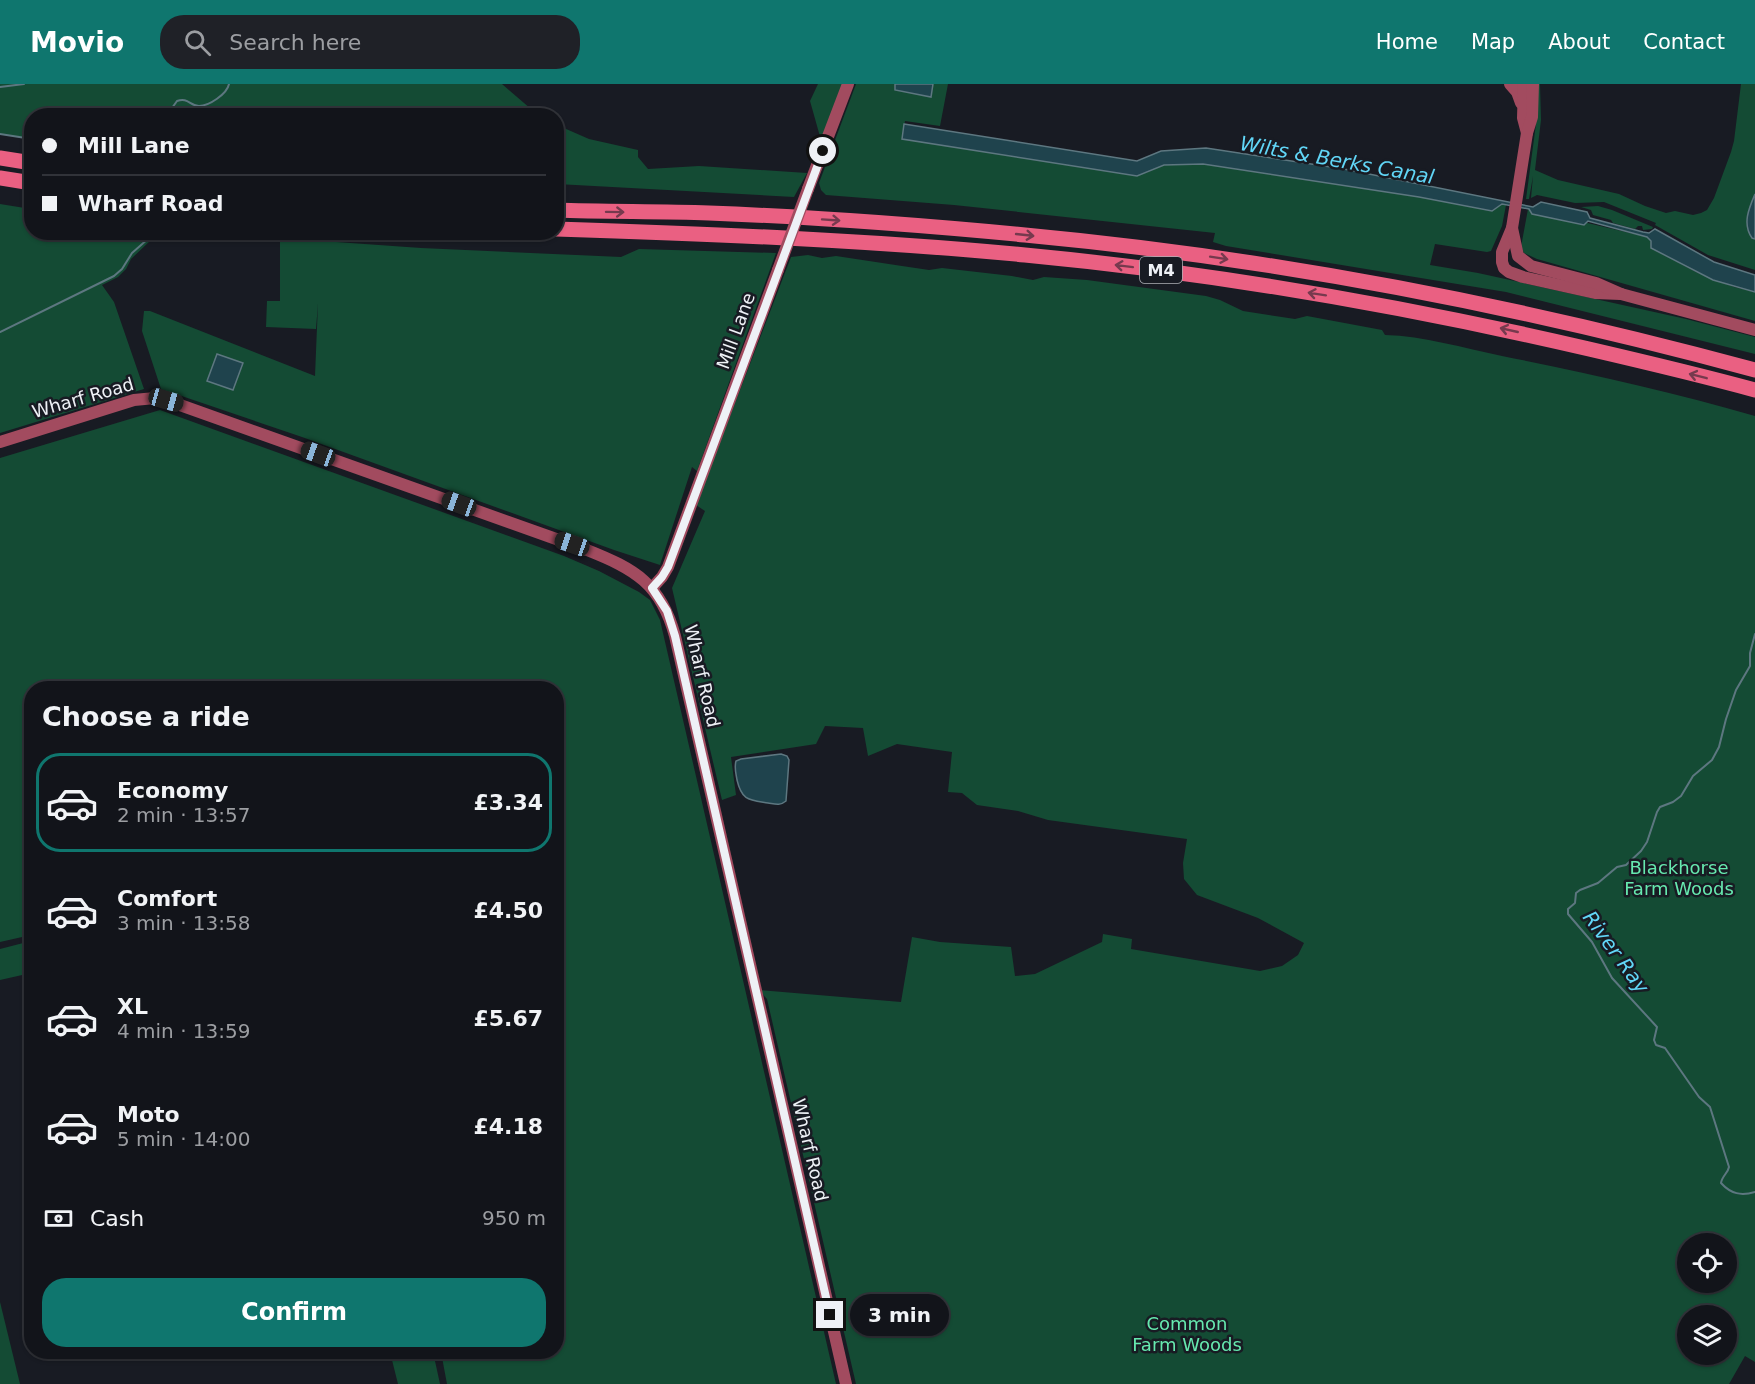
<!DOCTYPE html>
<html lang="en">
<head>
<meta charset="utf-8">
<style>
	body { margin:0; font-family:"DejaVu Sans",sans-serif; background:#1f2127; color:#f1f3f6; height:100vh; display:flex; flex-direction:column; font-size:22px; white-space:nowrap }
	* { box-sizing:border-box; margin:0 }
	p { font-size:20px; color:#9c9ea2 }
	.icon { flex:none; width:33px; height:33px; fill:none; stroke:currentColor; stroke-width:2; stroke-linecap:round; stroke-linejoin:round }
	.map { position:relative; flex:1; overflow:hidden }
	.drawer { position:absolute; left:24px; top:597px; width:540px; height:678px; display:flex; flex-direction:column; background:#12141a; border-radius:24px; box-shadow:0 2px 4px #0004,0 0 0 2px #313339 }
	.drawer>* { flex:none }
	.top-card { position:absolute; left:24px; top:24px; width:540px; height:132px; border-radius:24px; box-shadow:0 2px 4px #0004,0 0 0 2px #313339; display:grid; align-content:center; height:132px; padding:0 18px; background:#12141a }
	.controls { position:absolute; left:1677px; top:1149px; display:grid; gap:12px }
	.controls a { display:grid; place-items:center; width:60px; height:60px; border-radius:50%; background:#12141a; box-shadow:0 2px 4px #0004,0 0 0 2px #313339; font-size:30px }
	.end { position:absolute; width:27px; height:27px; margin:-14px; border:8px solid #eef1f6; background:#111; box-shadow:0 0 0 3px #111 }
	.from { border-radius:50% }
	.bubble { position:absolute; height:42px; border-radius:21px; background:#12141a; box-shadow:0 2px 4px #0004,0 0 0 2px #313339; font-size:20px; font-weight:700; line-height:42px; text-align:center }
	.car { position:absolute; width:18px; height:36px; margin:-18px -9px; border-radius:8px; box-shadow:0 0 4px 2px #0007; background:linear-gradient(#222 24%,#8ab4d8 0 40%,#222 0 76%,#8ab4d8 0 86%,#222 0) }
	.top-card b { display:flex; align-items:center; gap:21px; height:57px; font-size:22px }
	.top-card b+b { border-top:2px solid #313339 }
	.top-card i { width:15px; height:15px; background:#f1f3f6 }
	ul { padding:0; list-style:none }
	li { display:flex; align-items:center; gap:18px; height:99px; margin:0 12px 9px; padding:0 6px; border:3px solid transparent; border-radius:24px }
	li div { flex:1 }
	li b { display:block; font-size:22px }
	li em { font-style:normal; font-weight:700 }
	li.on { border-color:#0f766e }
	li>.icon { width:54px; height:54px; stroke-width:1.5 }
	h2 { padding:0 18px; font-size:27px; line-height:72px }
	.pay { display:flex; align-items:center; gap:15px; height:66px; padding:0 18px; font-size:22px }
	.pay p { margin-inline-start:auto }
	.button { display:flex; gap:12px; margin-top:auto; padding:12px 18px }
	.button a { flex:1; height:69px; border-radius:24px; background:#0f766e; color:#fff; font-size:24px; font-weight:700; line-height:69px; text-align:center }
	header { display:flex; align-items:center; gap:36px; box-sizing:border-box; height:84px; padding:0 30px; background:#0f766e; color:#fff }
	header strong { font-size:28px }
	nav { display:flex; gap:33px; margin-inline-start:auto; font-size:21px }
	.search { width:420px; height:54px; background:#1f2127; display:flex; align-items:center; gap:15px; box-sizing:border-box; padding:0 21px; border-radius:24px; color:#9c9ea2; font-size:22px }
	.map>svg:first-child { display:block }
</style>
</head>
<body>
<header>
<strong>Movio</strong>
<div class="search"><svg class="icon" aria-label="search" viewBox="0 0 24 24"><circle cx="10" cy="10" r="6"/><path d="M15 15l6 6"/></svg>Search here</div>
<nav><a>Home</a><a>Map</a><a>About</a><a>Contact</a></nav>
</header>
<div class="map">
<svg width="1755" height="1300" viewBox="0 0 1755 1300">
	<rect width="100%" height="100%" fill="#181b23"/>
	<g fill="#144b34" fill-rule="evenodd">
		<path d="M0,0h502l36,31 -506,1 -1,23 -31,-5z"/>
		<path d="M818,0h26l-23,56 -11,-39z"/>
		<path d="M856,0h39l1,6 35,6 2,-12h15l-8,42 -35,-5 -3,18 244,34 18,-8 39,-1 216,33 73,14 10,-7 4,1 -4,21 -11,25 -4,1 -52,-8 -5,21 48,8 208,46 69,18v17l-249,-62 -280,-46 -13,-4 2,-9 -261,-28 -128,-10 -5,-5 -2,-7z"/>
		<path d="M1537,0h3l1,36 -6,50 23,10 61,14 26,12 21,7 9,-2 18,4 8,-2 6,-3 7,-12 17,-46 3,-11 7,-57h14v186l-47,-15 -53,-30 1,-2 -52,-21 -29,1 -38,-8 -6,3 2,-22 -4,23h-3l10,-75z"/>
		<path d="M557,41l32,14 49,11v7l10,12 51,-3 108,7 -13,24 -237,-13z"/>
		<path d="M0,120l31,5 1,23 121,1 -2,7 -20,19 -5,10 -8,8 -16,8 12,17 30,87 -144,44z"/>
		<path d="M1598,122l14,4 41,17 -1,2 -9,1 -1,-4h-4l-3,3 -22,-6 -2,-3 -18,-5 -2,-5 -10,-3z"/>
		<path d="M1528,125l119,28 4,4v7l47,25 36,14 21,5v29l-218,-62 -13,-6 -3,-6z"/>
		<path d="M225,149h47l8,5 141,10 200,9 18,-8 137,4 -79,218 -5,-4 -32,98 -46,-15 -312,-113 -141,-48 -19,-58 2,-20h6l165,65 3,-73 -2,26 -50,-2 1,-26h13v-63z"/>
		<path d="M808,171l14,3 14,-2 66,10 27,4 13,-2 70,8 21,4 11,-3 43,3 119,16 14,4 23,11 52,8 12,-3 75,14 3,5c39,1 78,13 117,21 85,17 170,36 253,60v946l-10,-6 -16,28h-873l-89,-385 -8,-9 142,12 11,-65 28,5 71,5 4,29 20,-2 67,-32 1,-8 29,5 -1,10 129,22 22,-5 16,-11 6,-12 -46,-25 -61,-23 -13,-16 -1,-16 4,-24 -139,-19 -30,-9 -41,-6 -15,-12 -14,-1 4,-40 -55,-8 -29,12 -5,-28 -38,-2 -9,18 -85,13 5,38 -14,5 -50,-212 33,-77 -9,-6 95,-248zM1688,1160h38v38h-38zM1688,1232h38v38h-38z"/>
		<path d="M160,326l404,146 35,15 40,21 11,8 10,20 176,764h-389l-6,-32h115v-664h-524l-1,247 -31,7v-484z"/>
		<path d="M31,857v32l-31,7v-31z"/>
		<path d="M0,1218l20,82h-20z"/>
		<path d="M390,1268h43l7,32h-42z"/>
	</g>
	<g fill="#1f434d" stroke="#5d7780" stroke-width="1.5">
		<path d="M895,0h38l-2,13 -36,-7z"/>
		<path d="M904,40l233,37 24,-10 45,-3 138,21 189,38 8,-5 46,10 3,6 53,14 6,1 6,-4 59,33 41,13v17l-42,-12 -62,-32v-7l-4,-4 -59,-16 -4,4 -52,-11 -3,-5 -27,-5 -10,7 -73,-14 -216,-33 -39,1 -27,11 -235,-37z"/>
		<path d="M1755,110v45l-3,-1c-10,-14 -3,-30 3,-44z"/>
		<path d="M217,270l26,9 -10,27 -26,-9z"/>
		<path d="M781,670l6,2 2,4 -3,41c-6,5 -11,3 -18,2 -19,-3 -26,-2 -31,-23 -1,-7 -3,-12 -1,-19l5,-2z"/>
	</g>
	<g fill="none" stroke-linecap="round" stroke-linejoin="round">
		<g stroke="#5d7780" stroke-width="2">
			<path d="M0,3l24,-3"/>
			<path d="M172,32v-8l5,-7c11,-4 13,5 22,5 10,0 28,-12 30,-22"/>
			<path d="M0,50l32,5"/>
			<path d="M0,248l114,-56 8,-7 10,-16 17,-15v-6"/>
			<path d="M1755,550l-5,19v13l-14,24 -10,29 -7,28 -7,13 -19,16 -12,20 -8,6 -13,5 -3,5 -10,30 -6,9 -15,14 -9,2 -19,16 -18,7 -4,3 -1,10 -7,6v5l24,28 20,36 45,49 -3,13 2,5 9,3 34,49 11,10 19,60c-1,6 -7,9 -8,16 10,11 20,13 34,9"/>
		</g>
		<g stroke="#a24b5f" stroke-width="12">
			<path d="M1510,0l7,8 4,11"/>
			<path d="M1524,0l-1,34 4,15"/>
			<path d="M1533,0l-1,33 -5,16 -15,95 -10,24v10l2,6 5,4 14,5 72,16 26,1"/>
			<path d="M808,105l40,-105"/>
			<path d="M1512,144l6,28 13,10 65,17 25,11 134,36"/>
			<path d="M0,358l134,-42 21,-2 11,2 421,150c48,19 74,34 88,86l171,748"/>
			<path d="M652,504l10,-11 6,-10 110,-297"/>
		</g>
		<g stroke="#ea6082" stroke-width="15">
			<path d="M0,74l32,5"/>
			<path d="M0,94l32,5"/>
			<path d="M556,126c51,2 102,1 153,3 105,4 211,12 316,22 246,23 491,70 730,135"/>
			<path d="M556,145c157,5 313,11 469,26 190,18 379,51 564,94 56,13 111,26 166,41"/>
		</g>
		<path stroke="#a24b5f" stroke-width="12" d="M778,186l30,-81"/>
	</g>
	<defs><path id="oneway-shaft" d="M-6 0H5M1.5-3L5.5 0L1.5 3" fill="none" stroke-width="1.6" stroke-linecap="round" stroke-linejoin="round" transform="scale(1.5)"/></defs>
	<g stroke="#763a4e">
		<use href="#oneway-shaft" transform="translate(615 128) rotate(1)"/>
		<use href="#oneway-shaft" transform="translate(831 136) rotate(4)"/>
		<use href="#oneway-shaft" transform="translate(1025 151) rotate(6)"/>
		<use href="#oneway-shaft" transform="translate(1219 174) rotate(9)"/>
		<use href="#oneway-shaft" transform="translate(1124 182) rotate(-173)"/>
		<use href="#oneway-shaft" transform="translate(1317 210) rotate(-171)"/>
		<use href="#oneway-shaft" transform="translate(1509 246) rotate(-167)"/>
		<use href="#oneway-shaft" transform="translate(1698 292) rotate(-166)"/>
	</g>
	<g fill="none" stroke-linecap="round" stroke-linejoin="round">
		<path stroke="#eef1f6" stroke-width="8" d="M823,67l-155,416 -6,10 -10,11 15,23 8,25 155,679"/>
	</g>
	<g text-anchor="middle" stroke-width="5" stroke-linejoin="round" paint-order="stroke">
		<rect fill="#181b23" stroke="#aeb1b7" stroke-width="1.5" x="1140" y="173" width="42" height="26" rx="4.5"/>
		<g font-size="16" font-weight="bold" fill="#eef1f6">
			<text x="1161" y="192">M4</text>
		</g>
		<g font-size="18" fill="#eef1f6" stroke="#181b23">
			<text transform="translate(736 247) rotate(-70)" y="6">Mill Lane</text>
			<text transform="translate(83 314) rotate(-16)" y="6">Wharf Road</text>
			<text transform="translate(702 592) rotate(77)" y="6">Wharf Road</text>
			<text transform="translate(810 1066) rotate(77)" y="6">Wharf Road</text>
		</g>
		<g font-size="18" fill="#66e9af" stroke="#181b23">
			<text x="1679" y="790">Blackhorse<tspan x="1679" dy="21">Farm Woods</tspan></text>
			<text x="1187" y="1246">Common<tspan x="1187" dy="21">Farm Woods</tspan></text>
		</g>
		<g font-size="20" font-style="italic" fill="#61d6f7" stroke="#181b23">
			<text transform="translate(1337 76) rotate(10)" y="7">Wilts &amp; Berks Canal</text>
			<text transform="translate(1616 868) rotate(54)" y="7">River Ray</text>
		</g>
	</g>
</svg>
<div class="controls">
<a><svg class="icon" aria-label="locate" viewBox="0 0 24 24"><circle cx="12" cy="12" r="6"/><path d="M12 2v4M12 18v4M2 12h4M18 12h4"/></svg></a>
<a><svg class="icon" aria-label="layers" viewBox="0 0 24 24"><path d="M12 4l9 5-9 5-9-5zM3 14l9 5 9-5"/></svg></a>
</div>
<i class="end from" style="left:823px;top:67px"></i>
<i class="end" style="left:830px;top:1231px"></i>
<div class="bubble" style="left:850px;top:1210px;width:99px">3 min</div>
<i class="car" style="left:166px;top:316px;rotate:106deg"></i>
<i class="car" style="left:318px;top:370px;rotate:290deg"></i>
<i class="car" style="left:459px;top:420px;rotate:290deg"></i>
<i class="car" style="left:572px;top:460px;rotate:289deg"></i>
<div class="top-card">
<b><i class="from"></i>Mill Lane</b>
<b><i></i>Wharf Road</b>
</div>
<section class="drawer">
<h2>Choose a ride</h2>
<ul>
<li class="on"><svg class="icon" aria-label="car" viewBox="0 0 24 24"><path d="M5 17H2v-5l4-1 3-4h7l3 4 3 1v5h-3M9 17h6M6 11h13"/><circle cx="7" cy="17" r="2"/><circle cx="17" cy="17" r="2"/></svg><div><b>Economy</b><p>2 min · 13:57</p></div><em>£3.34</em></li>
<li><svg class="icon" aria-label="car" viewBox="0 0 24 24"><path d="M5 17H2v-5l4-1 3-4h7l3 4 3 1v5h-3M9 17h6M6 11h13"/><circle cx="7" cy="17" r="2"/><circle cx="17" cy="17" r="2"/></svg><div><b>Comfort</b><p>3 min · 13:58</p></div><em>£4.50</em></li>
<li><svg class="icon" aria-label="car" viewBox="0 0 24 24"><path d="M5 17H2v-5l4-1 3-4h7l3 4 3 1v5h-3M9 17h6M6 11h13"/><circle cx="7" cy="17" r="2"/><circle cx="17" cy="17" r="2"/></svg><div><b>XL</b><p>4 min · 13:59</p></div><em>£5.67</em></li>
<li><svg class="icon" aria-label="car" viewBox="0 0 24 24"><path d="M5 17H2v-5l4-1 3-4h7l3 4 3 1v5h-3M9 17h6M6 11h13"/><circle cx="7" cy="17" r="2"/><circle cx="17" cy="17" r="2"/></svg><div><b>Moto</b><p>5 min · 14:00</p></div><em>£4.18</em></li>
</ul>
<div class="pay"><svg class="icon" aria-label="cash" viewBox="0 0 24 24"><path d="M3 7h18v10H3z"/><circle cx="12" cy="12" r="2"/></svg>Cash<p>950 m</p></div>
<div class="button"><a>Confirm</a></div>
</section>
</div>
</body>
</html>
